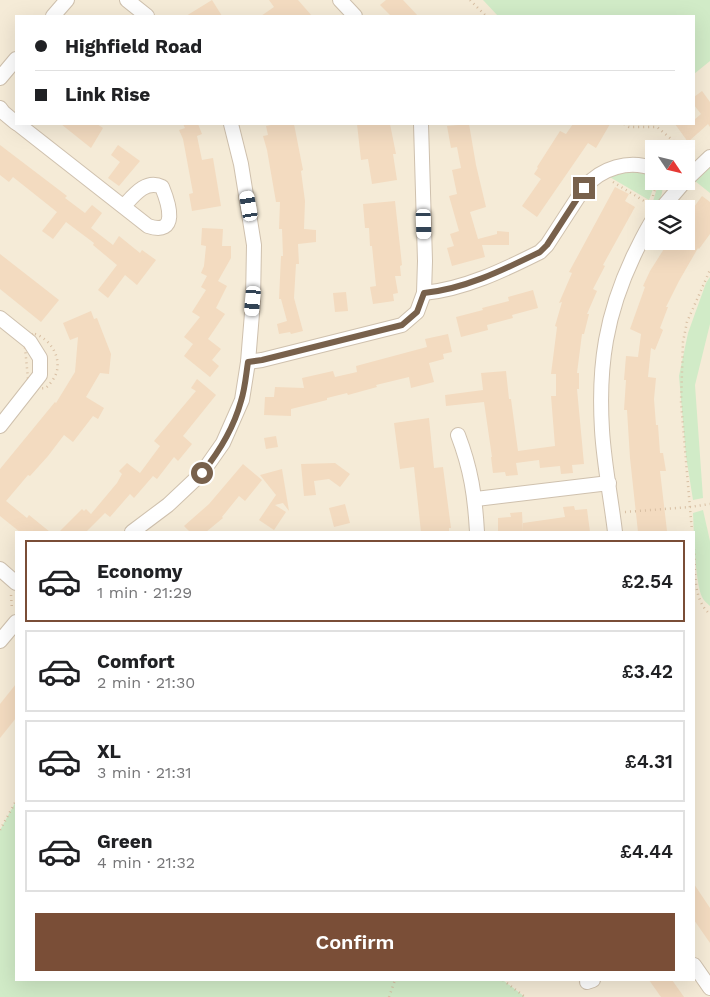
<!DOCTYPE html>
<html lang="en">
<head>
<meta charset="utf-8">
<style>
	body { margin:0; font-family:"Work Sans",sans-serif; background:#f2f2f2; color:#202124; height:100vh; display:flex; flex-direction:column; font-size:19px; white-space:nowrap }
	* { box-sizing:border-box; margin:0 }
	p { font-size:16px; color:#757577 }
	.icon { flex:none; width:28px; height:28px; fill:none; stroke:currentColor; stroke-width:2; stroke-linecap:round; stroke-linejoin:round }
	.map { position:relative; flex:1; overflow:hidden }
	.details { position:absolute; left:15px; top:531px; width:680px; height:450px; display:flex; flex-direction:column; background:#fff; border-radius:0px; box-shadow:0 5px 20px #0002 }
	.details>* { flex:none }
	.guide { position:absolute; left:15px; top:15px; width:680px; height:110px; border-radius:0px; box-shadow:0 5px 20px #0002; display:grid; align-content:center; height:110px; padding:0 20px; background:#fff }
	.needle { width:32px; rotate:125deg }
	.fabs { position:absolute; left:645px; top:140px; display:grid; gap:10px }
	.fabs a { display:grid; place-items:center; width:50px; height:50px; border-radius:0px; background:#fff; box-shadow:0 5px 20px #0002; font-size:25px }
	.end { position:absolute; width:22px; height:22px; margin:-11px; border:6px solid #78614c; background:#fff; box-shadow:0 0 0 2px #fff }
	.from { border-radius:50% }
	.car { position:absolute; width:15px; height:30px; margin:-15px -8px; border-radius:6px; box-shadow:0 0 4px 1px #0007; background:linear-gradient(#fff 24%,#345 0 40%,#fff 0 76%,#345 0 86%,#fff 0) }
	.guide b { display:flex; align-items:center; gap:18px; height:48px; font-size:19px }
	.guide b+b { border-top:1px solid #e0e0e0 }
	.guide i { width:12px; height:12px; background:#202124 }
	ul { padding:9px 0 0; list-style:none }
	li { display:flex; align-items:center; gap:15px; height:82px; margin:0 10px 8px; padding:0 10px; border:2px solid #e0e0e0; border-radius:0px }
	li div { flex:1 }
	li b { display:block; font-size:19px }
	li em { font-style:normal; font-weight:600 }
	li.on { border-color:#7a4e37 }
	li>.icon { width:45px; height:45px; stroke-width:1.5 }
	.primary-button { display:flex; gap:10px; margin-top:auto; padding:10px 20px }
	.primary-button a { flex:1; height:58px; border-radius:0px; background:#7a4e37; color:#fff; font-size:20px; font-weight:600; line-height:58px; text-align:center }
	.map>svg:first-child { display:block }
</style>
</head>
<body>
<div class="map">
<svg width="710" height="997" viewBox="0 0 710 997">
	<rect width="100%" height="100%" fill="#fdf8e9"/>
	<path fill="#f5ebd7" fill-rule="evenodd" d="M0,0h710v997h-185l-22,-17h191v-448h-678v269l-16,29zM16,16h678v108h-678zM654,149h32v32h-32zM654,209h32v32h-32z"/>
	<g fill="#d1ebc7">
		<path d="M483,0h227v61l-16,13v-58h-196z"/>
		<path d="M710,166v27l-15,-12z"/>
		<path d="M629,171l25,5v5h2l-7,19 -41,-24z"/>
		<path d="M659,181c9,11 -2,22 -9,31z"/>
		<path d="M710,277v47l-15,61 8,113 -10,2 -7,-44 -7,-80 9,-43 18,-50z"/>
		<path d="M703,510l7,31v65c-3,-3 -6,-5 -8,-9 -7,-16 -8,-64 -9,-84z"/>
		<path d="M16,801v179h487l22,17h-525v-167z"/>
	</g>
	<g fill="#f3dbc0">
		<path d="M212,0l10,16h-36z"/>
		<path d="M269,0h29l14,16h-51l13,-9z"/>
		<path d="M386,0h17l15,16h-27l-11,-11z"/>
		<path d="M702,91l8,11v25l-2,-3 -20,18 -13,-18h19v-4l7,-6 -7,-9v-8z"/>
		<path d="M61,124h36l6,4 -12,20z"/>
		<path d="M183,124h15l4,10 -5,2 5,24 11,-2 8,48 -29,5 -3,-17 4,-1 -10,-54 -4,-9 6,-2z"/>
		<path d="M276,124h18l9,46 -2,1 4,30 -1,28 12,1v12l-18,2 1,20h-3l-2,34 9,33 -12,3 -1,-2 -11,2 -2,-10 10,-3 -6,-22h-2l2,-43h2l-1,-27h-3l1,-27h-4l-9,-52 -4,-14 5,-1 -2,-9z"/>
		<path d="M357,124h33l6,30h-3l4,26 -25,4 -4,-25 -7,1z"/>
		<path d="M469,124l7,41 10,42 -16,5 8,27 19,-5v-3l12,1v13h-27l3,12 -33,9 -5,-18 7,-2 -4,-12 9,-3 -10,-35 8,-2 -5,-24 9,-2 -4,-21 -6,1 -4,-22z"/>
		<path d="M573,124h37l-14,24 -8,-5 -51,74 -15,-11 19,-27 -7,-5 4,-6 -1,-1 23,-36 6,3z"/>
		<path d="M0,145l67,51 -2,2 20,15 7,-8 10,8 -11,15 22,17 6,-9 21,17 2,-3 14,10 -19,25 -12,-10 -17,23 -10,-8 19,-25 -24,-20 1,-2 -28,-21 -13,17 -11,-8 15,-19 -44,-35 -4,5 -9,-7z"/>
		<path d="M118,145l22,16 -21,25 -11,-8 12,-16 -9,-7z"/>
		<path d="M615,187l14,7 -4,7 10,6 -32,58 2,1 -12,23 4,2 -10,23h2l-5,20h-2l-5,39h2v16h-2l7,75 -12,1 1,8 -12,1 -1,-8 -20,2 -1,-8 -23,3 2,12 -12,1 -1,-4 -12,1 -2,-16h1l-8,-55 -38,4 -1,-11 38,-5 -2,-17 25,-2 3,28h2l7,52 37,-5 -4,-50h5v-22h-5l6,-47 -2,-1 7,-24 -3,1 13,-30 -3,-1z"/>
		<path d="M702,196l8,6v32l-11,15 -1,-1 -19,33 -13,26h2l-8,21 3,2 -8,20 -4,-2 -3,29 8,1 -2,21 2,26h2l2,28h3l3,18h-6l7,60 -29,1 -8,-74 -3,-48h-3l2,-30h-2l2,-24 12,1 3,-23 -11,-5 15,-42 -2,-1 7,-15 19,-30h17v-23z"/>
		<path d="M395,201l7,64 -2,1 1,10h-6l3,17 -5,1 1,7 -21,3 -3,-17 6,-1 -4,-40h-2l-1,-18h-4l-2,-24z"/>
		<path d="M202,228l21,1 -1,17h9v12l-13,23 9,5 -11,22 9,6 -17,25 13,10 -9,11 7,6 -9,11 -26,-21 9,-12 -9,-7 16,-20 -8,-5 14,-22 -5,-3 6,-11 -6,-3 3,-7 2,-20 -5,-1z"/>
		<path d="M0,254l59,46 -18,22 -41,-33z"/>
		<path d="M533,290l5,18 -26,7 1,3 -26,7 1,5 -27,7 -5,-20 27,-7 -1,-2 27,-7 -1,-4z"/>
		<path d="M346,292l2,19 -13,1 -2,-19z"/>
		<path d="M91,311l3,8 3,-1 14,36 -2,20 -9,-1 -14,24 18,11 -6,11 -5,-3 -20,26 -9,-7 -16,21 -18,20 -2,-1 -22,26 21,17 2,-3 21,17h-30l-20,-16v-47l55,-67 1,1 19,-31 3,-35 -8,3 -7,-17z"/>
		<path d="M448,334l4,18 -9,2 1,5 -15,4 5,19 -23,6 -2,-11 -33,8 1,2 -29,8 -1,-2 -20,5v2l-36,9v7l-27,-1 1,-18h9l1,-10 29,1 -2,-10 31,-7 2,6 22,-5 -1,-6 71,-19 -2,-8z"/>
		<path d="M197,379l19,16 -33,41 9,8 -14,17 -4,-4 -17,22 -4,-3 -19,22 -4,-4 -20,23 -5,-4 -19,19h-27l23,-23 2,2 2,-2 5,5 26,-31 5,-9 -3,-3 8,-8 13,10 20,-27 -6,-5 42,-50 -5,-3z"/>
		<path d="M429,418l5,50 9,-1 8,61h-2v4h-28l-7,-65 -14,2 -6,-46z"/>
		<path d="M276,436l2,11 -12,2 -2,-11z"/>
		<path d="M335,463l15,11 -10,13 -11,-8 -15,2 2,14 -12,1 -3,-32z"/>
		<path d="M243,464l19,16 -17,21 -6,-5 -17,21 1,1 -17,14h-16l-6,-6 25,-22z"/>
		<path d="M282,469l7,42 -6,-8 -8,2 11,7 -12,18 -15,-10 17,-25 -16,-20z"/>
		<path d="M345,504l5,19 -16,4 -5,-19z"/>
		<path d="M574,506l1,4 12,-1 3,23h-67v-9l42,-6 -2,-10z"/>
		<path d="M522,512l1,20h-25v-14l13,-1 -1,-4z"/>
		<path d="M16,684v34l-16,20v-34z"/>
		<path d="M694,884l16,24v35l-16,-23z"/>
		<path d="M649,980h23l12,17h-23z"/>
	</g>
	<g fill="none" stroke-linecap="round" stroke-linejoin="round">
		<defs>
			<g id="minor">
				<path d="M127,0l20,16"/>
				<path d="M340,0l15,16"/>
				<path d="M53,16l14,-16"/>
				<path d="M0,78l16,-19"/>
				<path d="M0,108l3,4 13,11"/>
				<path d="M18,124l130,102c31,10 21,-22 14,-39 -16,-8 -28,8 -38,19"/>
				<path d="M686,180l24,-23"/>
				<path d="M661,209l24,-28"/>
				<path d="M424,293c41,-4 80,-23 116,-41l7,-7 37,-57c17,-20 45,-29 70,-19"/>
				<path d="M0,318l30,24 10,16v17l-40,51"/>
				<path d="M248,362l14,-2 140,-35 15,-13 7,-19 1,-32 -4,-137"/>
				<path d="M458,435c13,34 17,61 19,97"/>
				<path d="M476,499l133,-16"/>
				<path d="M132,532l36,-27 34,-32 21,-30 19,-43 6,-38 5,-61 1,-56 -13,-81 -10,-40"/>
				<path d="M615,532c-4,-34 -11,-68 -13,-102 -4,-65 4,-116 32,-175 6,-12 12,-25 20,-37"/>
				<path d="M0,569l16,14"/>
				<path d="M0,641l16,-19"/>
				<path d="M694,965l16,23"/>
				<path d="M587,982l6,-2"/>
			</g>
		</defs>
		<use href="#minor" stroke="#cfc1ae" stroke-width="16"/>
		<g stroke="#d8bfa3" stroke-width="2.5" stroke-dasharray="1 4" stroke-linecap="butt">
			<path d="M470,0l16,16"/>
			<path d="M624,124l5,3h28l26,22"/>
			<path d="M686,151l3,3 5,-1"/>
			<path d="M613,182l36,22"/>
			<path d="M653,196l4,-13"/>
			<path d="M35,334c15,5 27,23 21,40 -2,5 -6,10 -10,14l-17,1 -5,-52z"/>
			<path d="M625,512l65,-5 20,-3"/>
			<path d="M692,532l-11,-130 2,-60 4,-20 23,-52"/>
			<path d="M694,549c2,22 -2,50 16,65"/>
			<path d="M11,595l1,14"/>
			<path d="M0,830l16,-29"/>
			<path d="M503,980l22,17"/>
			<path d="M389,997l6,-17"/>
		</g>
		<use href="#minor" stroke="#fff" stroke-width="14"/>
	</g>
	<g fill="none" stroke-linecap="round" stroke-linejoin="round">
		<path stroke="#78614c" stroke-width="6" d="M202,473c17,-21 32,-46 39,-72 4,-12 5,-26 7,-39l14,-2 140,-35 15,-13 7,-19c41,-4 79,-23 116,-41l7,-7 37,-57"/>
	</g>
</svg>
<div class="fabs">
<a><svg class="needle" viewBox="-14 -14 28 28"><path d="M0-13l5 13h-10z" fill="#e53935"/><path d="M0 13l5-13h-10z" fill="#757577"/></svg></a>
<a><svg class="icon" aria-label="layers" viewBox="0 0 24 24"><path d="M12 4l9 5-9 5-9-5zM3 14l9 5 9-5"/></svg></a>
</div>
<i class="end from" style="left:202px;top:473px"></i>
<i class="end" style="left:584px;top:188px"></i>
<i class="car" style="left:249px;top:206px;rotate:350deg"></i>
<i class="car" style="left:424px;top:224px;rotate:178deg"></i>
<i class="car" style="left:253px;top:301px;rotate:185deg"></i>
<div class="guide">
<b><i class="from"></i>Highfield Road</b>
<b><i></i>Link Rise</b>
</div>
<section class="details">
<ul>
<li class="on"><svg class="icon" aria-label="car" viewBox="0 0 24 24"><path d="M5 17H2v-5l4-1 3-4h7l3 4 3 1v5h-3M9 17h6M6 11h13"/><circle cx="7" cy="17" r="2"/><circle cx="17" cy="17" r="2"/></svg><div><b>Economy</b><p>1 min · 21:29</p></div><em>£2.54</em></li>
<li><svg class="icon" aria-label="car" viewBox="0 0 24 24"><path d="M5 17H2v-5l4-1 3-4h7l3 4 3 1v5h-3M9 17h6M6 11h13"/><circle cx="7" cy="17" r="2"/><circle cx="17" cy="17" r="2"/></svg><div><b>Comfort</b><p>2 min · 21:30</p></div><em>£3.42</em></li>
<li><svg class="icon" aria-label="car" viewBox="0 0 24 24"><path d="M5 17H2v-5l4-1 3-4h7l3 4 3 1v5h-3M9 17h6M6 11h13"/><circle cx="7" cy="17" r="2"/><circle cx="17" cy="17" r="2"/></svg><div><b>XL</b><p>3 min · 21:31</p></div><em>£4.31</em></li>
<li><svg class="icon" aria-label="car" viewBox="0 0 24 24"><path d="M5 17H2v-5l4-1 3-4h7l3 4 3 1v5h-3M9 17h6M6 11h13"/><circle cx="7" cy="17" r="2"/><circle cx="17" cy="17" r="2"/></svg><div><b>Green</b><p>4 min · 21:32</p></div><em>£4.44</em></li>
</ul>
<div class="primary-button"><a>Confirm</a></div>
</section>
</div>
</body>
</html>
